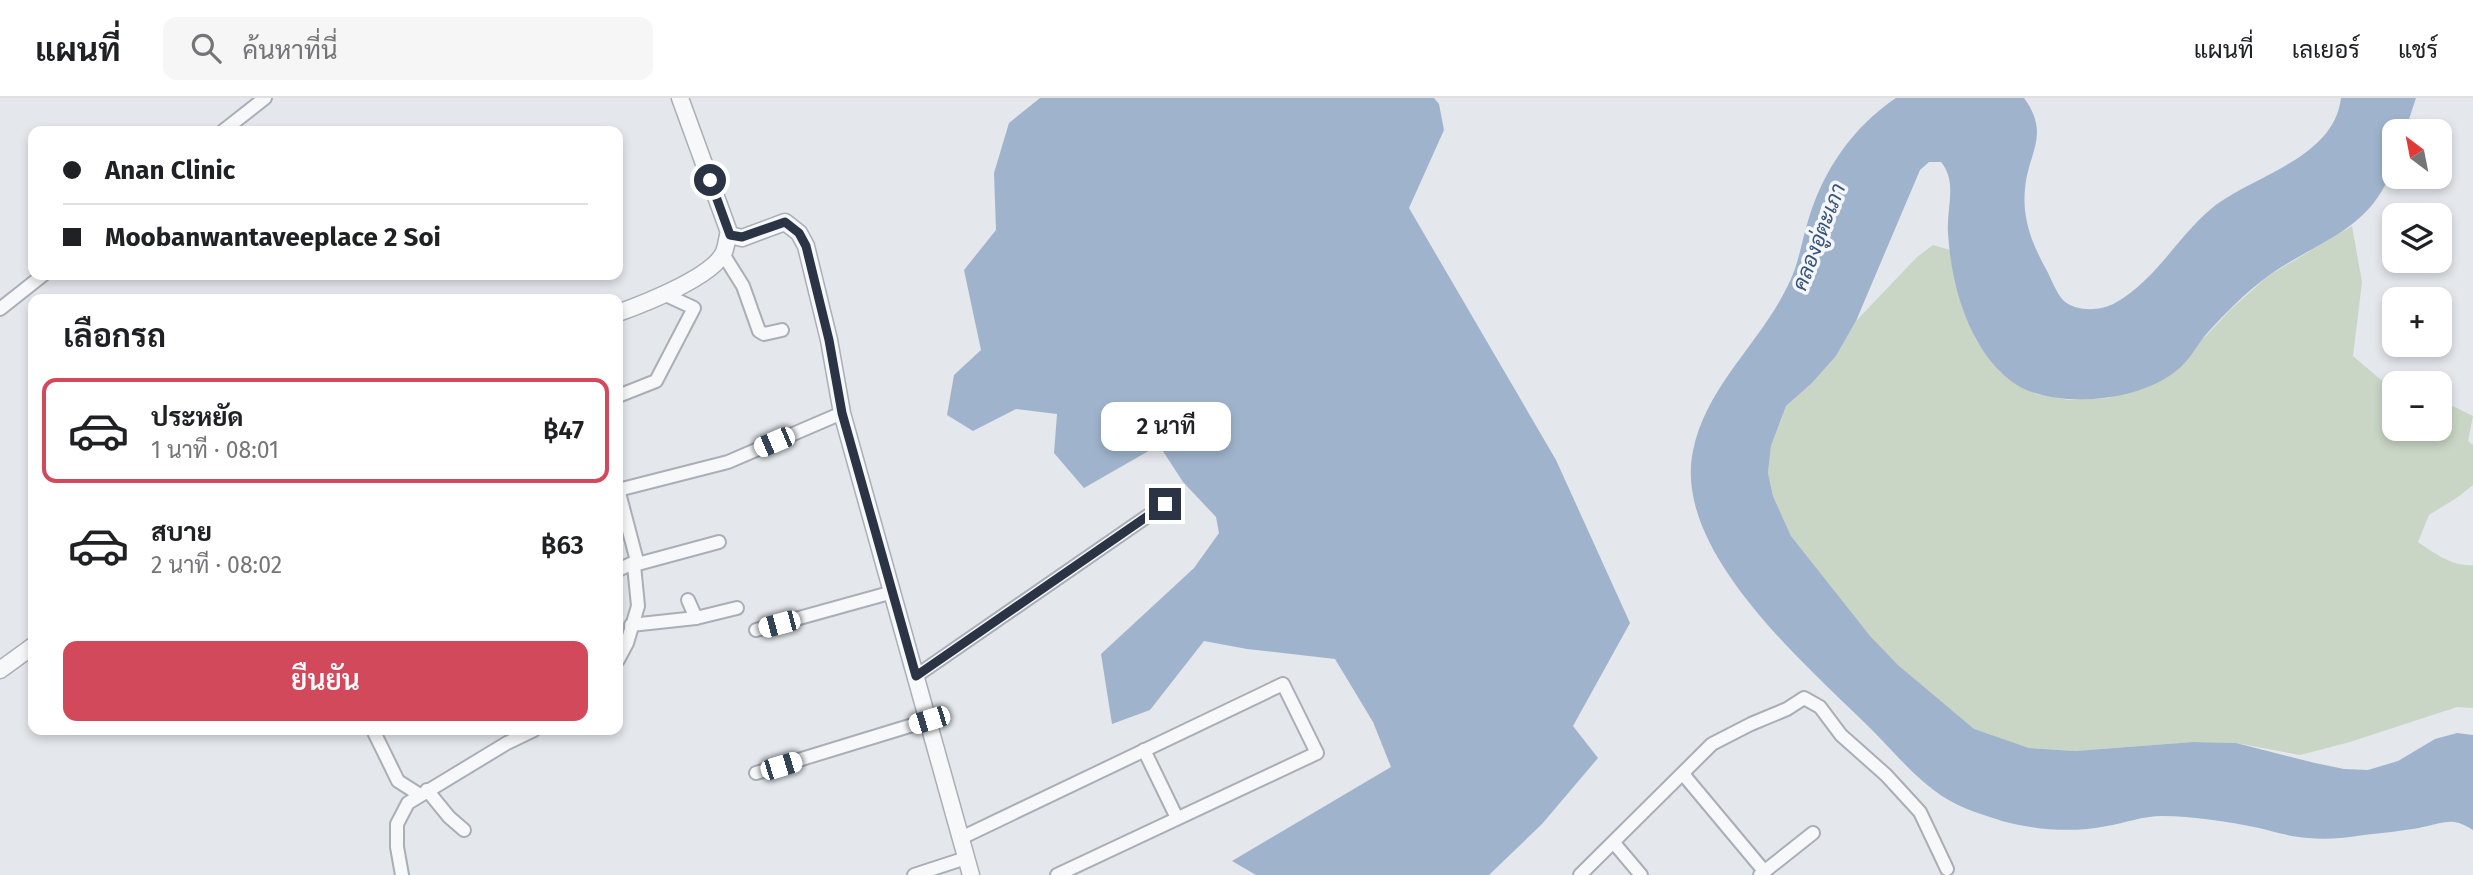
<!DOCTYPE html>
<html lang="th">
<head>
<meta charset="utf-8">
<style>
	body { margin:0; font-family:"Fira Sans",Sarabun,sans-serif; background:#f6f6f6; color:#202124; height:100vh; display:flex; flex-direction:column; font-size:26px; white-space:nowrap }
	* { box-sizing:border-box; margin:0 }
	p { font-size:23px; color:#757577 }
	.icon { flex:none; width:38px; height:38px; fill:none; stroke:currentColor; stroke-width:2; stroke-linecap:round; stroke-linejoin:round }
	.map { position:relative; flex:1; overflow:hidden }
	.sheet { position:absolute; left:28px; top:196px; width:595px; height:441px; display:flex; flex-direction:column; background:#fff; border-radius:14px; box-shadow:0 4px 10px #0003 }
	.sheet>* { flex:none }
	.banner { position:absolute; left:28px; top:28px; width:595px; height:154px; border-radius:14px; box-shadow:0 4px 10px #0003; display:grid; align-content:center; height:154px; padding:0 35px; background:#fff }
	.needle { width:46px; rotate:328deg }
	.controls { position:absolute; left:2382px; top:21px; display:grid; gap:14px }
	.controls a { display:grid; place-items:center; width:70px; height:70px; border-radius:14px; background:#fff; box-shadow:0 4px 10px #0003; font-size:35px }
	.end { position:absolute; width:32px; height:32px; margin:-16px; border:9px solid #2b3445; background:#fff; box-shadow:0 0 0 4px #fff }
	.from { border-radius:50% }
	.bubble { position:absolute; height:49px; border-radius:14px; background:#fff; box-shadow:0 4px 10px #0003; font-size:23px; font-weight:600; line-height:49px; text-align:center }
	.car { position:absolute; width:21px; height:42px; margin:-21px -10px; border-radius:9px; box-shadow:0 0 5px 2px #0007; background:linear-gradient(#fff 24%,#345 0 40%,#fff 0 76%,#345 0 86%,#fff 0) }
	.banner b { display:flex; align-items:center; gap:24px; height:66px; font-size:26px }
	.banner b+b { border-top:2px solid #e0e0e0 }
	.banner i { width:18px; height:18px; background:#202124 }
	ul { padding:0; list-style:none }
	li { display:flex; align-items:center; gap:21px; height:105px; margin:0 14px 10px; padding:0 21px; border:4px solid transparent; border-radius:14px }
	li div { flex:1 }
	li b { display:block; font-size:26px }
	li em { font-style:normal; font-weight:600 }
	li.on { border-color:#d1495b }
	li>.icon { width:63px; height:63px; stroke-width:1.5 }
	h2 { padding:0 35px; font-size:32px; line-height:84px }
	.cta { display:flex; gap:14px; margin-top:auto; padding:14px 35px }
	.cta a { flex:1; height:80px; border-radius:14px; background:#d1495b; color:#fff; font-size:28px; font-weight:600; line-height:80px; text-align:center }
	header { display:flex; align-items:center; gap:42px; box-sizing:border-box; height:98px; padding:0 35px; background:#fff; border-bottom:2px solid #e0e0e0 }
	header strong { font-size:33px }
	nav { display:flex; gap:38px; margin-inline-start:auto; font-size:24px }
	.search { width:490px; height:63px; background:#f6f6f6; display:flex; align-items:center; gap:18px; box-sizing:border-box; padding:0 24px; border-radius:14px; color:#757577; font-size:26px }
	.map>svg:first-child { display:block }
</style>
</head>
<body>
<header>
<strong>แผนที่</strong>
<div class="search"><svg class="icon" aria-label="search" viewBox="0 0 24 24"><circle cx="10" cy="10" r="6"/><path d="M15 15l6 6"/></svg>ค้นหาที่นี่</div>
<nav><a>แผนที่</a><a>เลเยอร์</a><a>แชร์</a></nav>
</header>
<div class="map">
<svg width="2473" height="777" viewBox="0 0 2473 777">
	<rect width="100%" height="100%" fill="#e4e7ec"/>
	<path fill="#c9d6c5" d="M2352,128l10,56 -9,74 41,35v38h46v-29l33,16 -5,25 5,4v40l-15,12 -29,18 -11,27c16,11 35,25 55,23v143l-16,-1 -107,35 -50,13 -64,-12 -43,-1 -118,9 -46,-3 -55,-18 -76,-65 -29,-29 -78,-100 -18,-40 -5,-23 3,-27 15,-40 26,-23 24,-27 20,-35 61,-64 16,-12 17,5 12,57 14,33 19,24 41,30 33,6 40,-2 97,-62 24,-26 38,-34z"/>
	<g fill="#9fb4cc">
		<path d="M1040,0h394l5,6 5,26 -35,78 147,252 74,163 -57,103 25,32 -56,66 -53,51h-233l-24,-14 159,-94 -18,-45 -38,-63 -88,-10 -43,-8 -54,69 -38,14 -11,-70 93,-86 25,-35 -3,-16 -33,-35 -24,-37 -75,43 -30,-35 3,-39 -41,-5 -43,22 -26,-16 7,-40 27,-25 -17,-80 32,-40 -2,-57 15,-50z"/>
		<path d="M1896,0h128c27,37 4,54 1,91 -3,29 7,55 21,80 5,9 11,26 18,32 13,11 37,10 51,2 43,-24 64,-70 102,-99 41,-30 117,-47 124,-106h75l-11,33h-11c0,11 3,27 0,37 -2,7 -7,13 -10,19 -24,46 -76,60 -116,89 -23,17 -46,40 -65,62 -8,11 -16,25 -27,33 -37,31 -126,40 -165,10 -43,-33 -60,-97 -63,-148 -2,-24 10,-51 -7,-71h-12l-9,8 -64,151 -20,35 -24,27 -26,23 -15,40 -3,27 5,23 18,40 79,100 28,29 76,64 55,19 46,3 118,-9 43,1 79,20 29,6 24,1 30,-9 37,-22 22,-6 16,2v95c-6,-4 -12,-7 -19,-8 -11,-1 -24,4 -35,6 -18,3 -37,5 -55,7 -18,3 -39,5 -56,3 -16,-1 -33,-6 -49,-10 -29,-6 -67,-12 -97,-12 -19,0 -37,7 -55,10 -35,7 -71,4 -105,-5 -15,-5 -32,-10 -46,-17 -35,-17 -62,-53 -89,-79 -63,-62 -195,-175 -174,-274 13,-66 70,-110 97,-170 9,-19 12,-41 18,-60 15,-51 45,-94 88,-123z"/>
	</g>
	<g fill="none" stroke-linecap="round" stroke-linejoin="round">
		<defs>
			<g id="minor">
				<path d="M223,33l42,-33"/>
				<path d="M723,156l20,32 16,45 5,3 18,-4"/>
				<path d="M0,211l43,-34"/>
				<path d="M618,298l38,-15 38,-73 -28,-13"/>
				<path d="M618,391l19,72 -3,4 4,41 -11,37 -9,17"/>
				<path d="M618,392l110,-28 114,-49"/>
				<path d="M634,467l85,-23"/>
				<path d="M618,472l19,-9"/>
				<path d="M688,502l8,18"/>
				<path d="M631,527l65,-7 41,-10"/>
				<path d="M756,532l137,-38"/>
				<path d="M916,578l249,-172"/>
				<path d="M373,632l25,51 22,14"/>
				<path d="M1144,652l33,68"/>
				<path d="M756,675l173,-53"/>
				<path d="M1683,676l81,97"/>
				<path d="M427,692l22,27 15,13"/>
				<path d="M961,740l322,-154 34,69 -260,122"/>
				<path d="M1614,745l27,32"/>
				<path d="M402,777l-5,-28v-23l11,-21 99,-60 27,-13"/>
				<path d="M914,777l52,-17"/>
				<path d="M1580,777l132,-131 39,-20 36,-15 17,-11 16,9 21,28 45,40 34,37 27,57"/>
				<path d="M1760,777l53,-42"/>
			</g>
			<g id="tertiary">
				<path d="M680,0l50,137 12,3 43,-16 14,11 7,13 23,94 13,73 129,462"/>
				<path d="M618,215c25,-9 95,-36 106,-61 2,-5 3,-12 4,-17"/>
				<path d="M0,572l33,-24"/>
			</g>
		</defs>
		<use href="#minor" stroke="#a9aeb7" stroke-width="16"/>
		<use href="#tertiary" stroke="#a9aeb7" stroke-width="19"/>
		<use href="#minor" stroke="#f7f8fa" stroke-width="12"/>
		<use href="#tertiary" stroke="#f7f8fa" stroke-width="16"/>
	</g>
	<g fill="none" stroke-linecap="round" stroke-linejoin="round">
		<path stroke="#2b3445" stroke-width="9" d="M710,82l20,55 12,2 43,-15 14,11 7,13 23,94 13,73 74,263 249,-172"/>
	</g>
	<g text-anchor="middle" stroke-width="7" stroke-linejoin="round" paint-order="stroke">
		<g font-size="21" font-style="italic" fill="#34527a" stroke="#f4f6f9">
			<text transform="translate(1819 139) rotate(-69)" y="7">คลองอู่ตะเภา</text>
		</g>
	</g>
</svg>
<div class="controls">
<a><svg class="needle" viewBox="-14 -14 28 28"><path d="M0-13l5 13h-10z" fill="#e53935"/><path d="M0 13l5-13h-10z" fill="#757577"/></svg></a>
<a><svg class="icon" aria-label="layers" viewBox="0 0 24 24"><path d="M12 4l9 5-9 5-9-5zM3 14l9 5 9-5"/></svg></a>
<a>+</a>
<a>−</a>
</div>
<i class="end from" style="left:710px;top:82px"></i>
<i class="end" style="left:1165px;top:406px"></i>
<div class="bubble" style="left:1101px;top:304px;width:130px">2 นาที</div>
<i class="car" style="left:774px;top:344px;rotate:247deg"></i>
<i class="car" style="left:779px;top:526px;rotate:255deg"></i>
<i class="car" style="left:929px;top:622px;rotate:253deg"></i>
<i class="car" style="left:781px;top:668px;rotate:73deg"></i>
<div class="banner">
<b><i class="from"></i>Anan Clinic</b>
<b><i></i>Moobanwantaveeplace 2 Soi</b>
</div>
<section class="sheet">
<h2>เลือกรถ</h2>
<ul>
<li class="on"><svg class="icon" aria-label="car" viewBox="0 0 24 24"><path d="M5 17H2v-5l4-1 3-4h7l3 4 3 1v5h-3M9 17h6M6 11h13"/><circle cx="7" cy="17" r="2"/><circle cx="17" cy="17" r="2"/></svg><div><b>ประหยัด</b><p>1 นาที · 08:01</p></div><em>฿47</em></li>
<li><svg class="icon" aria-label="car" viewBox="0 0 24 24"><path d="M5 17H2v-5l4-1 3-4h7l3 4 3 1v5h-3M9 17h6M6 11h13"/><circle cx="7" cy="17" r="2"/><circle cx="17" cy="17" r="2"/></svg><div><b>สบาย</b><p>2 นาที · 08:02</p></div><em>฿63</em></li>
</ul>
<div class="cta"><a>ยืนยัน</a></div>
</section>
</div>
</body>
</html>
